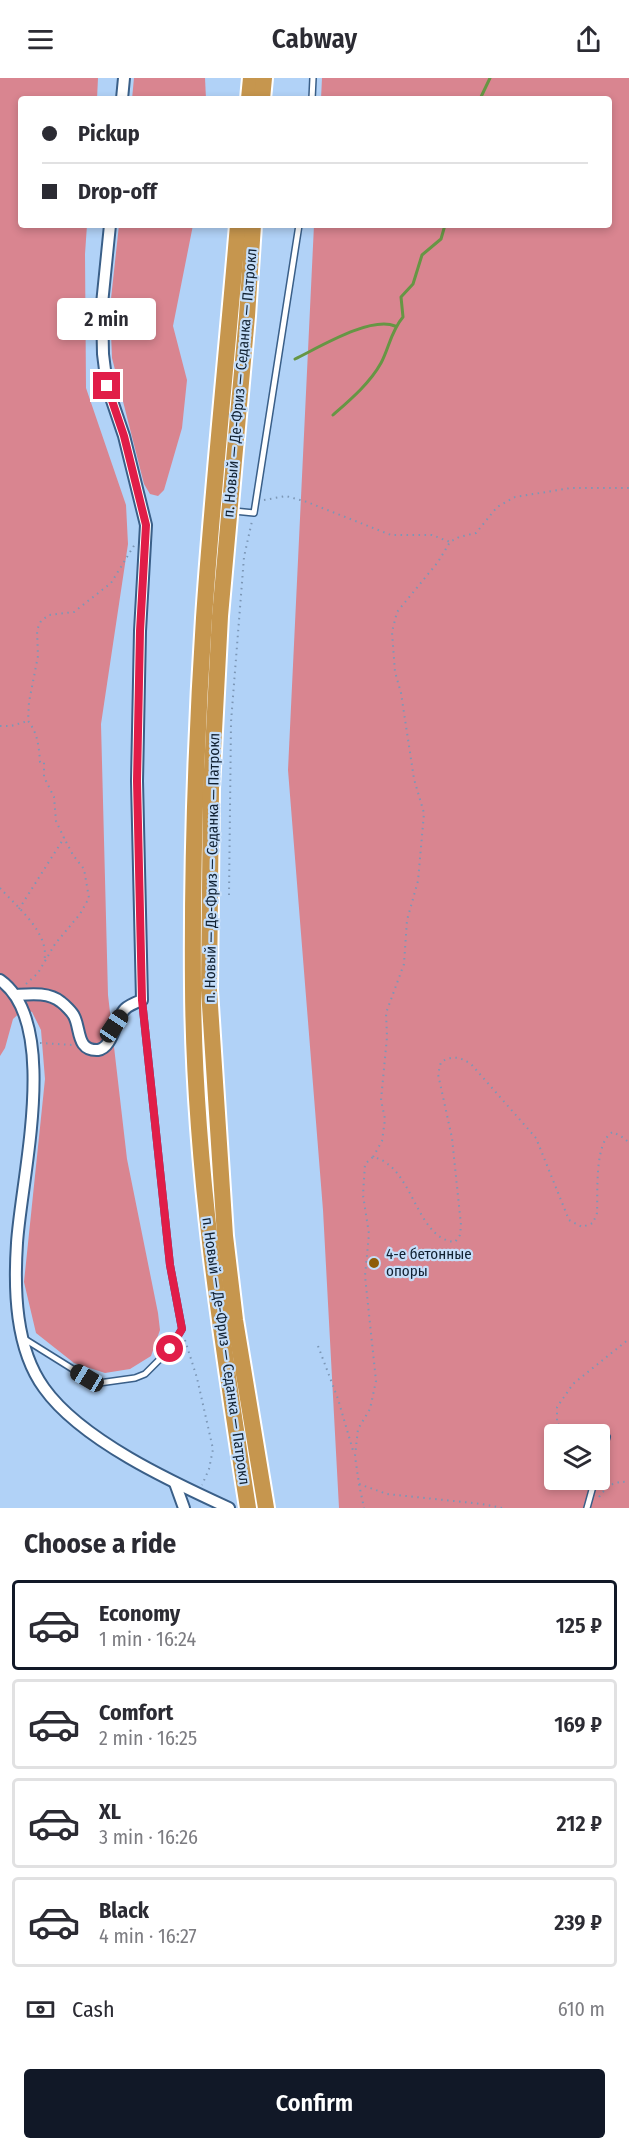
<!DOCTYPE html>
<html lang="en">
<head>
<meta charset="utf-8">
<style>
	body { margin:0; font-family:"Fira Sans Condensed",sans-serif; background:#f2f2f3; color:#2b2b33; height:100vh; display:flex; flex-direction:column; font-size:22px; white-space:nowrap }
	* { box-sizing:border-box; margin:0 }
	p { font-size:20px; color:#7c7c81 }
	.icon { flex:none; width:33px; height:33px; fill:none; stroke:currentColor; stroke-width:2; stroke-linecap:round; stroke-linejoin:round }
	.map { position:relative; height:1430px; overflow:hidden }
	.side { display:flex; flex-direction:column; background:#fff; flex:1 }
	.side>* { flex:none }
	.hud { position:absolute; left:18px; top:18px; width:594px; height:132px; border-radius:6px; box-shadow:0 3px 9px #0003; display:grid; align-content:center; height:132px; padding:0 24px; background:#fff }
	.controls { position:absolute; left:544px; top:1346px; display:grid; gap:12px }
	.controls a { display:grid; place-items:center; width:66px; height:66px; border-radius:6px; background:#fff; box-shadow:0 3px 9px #0003; font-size:30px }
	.end { position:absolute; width:27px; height:27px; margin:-14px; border:8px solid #e11d48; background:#fff; box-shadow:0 0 0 3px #fff }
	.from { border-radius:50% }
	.bubble { position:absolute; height:42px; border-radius:6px; background:#fff; box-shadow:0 3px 9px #0003; font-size:20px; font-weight:600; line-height:42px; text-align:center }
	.car { position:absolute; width:18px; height:36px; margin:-18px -9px; border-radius:8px; box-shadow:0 0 4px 2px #0007; background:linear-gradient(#222 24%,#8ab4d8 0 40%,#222 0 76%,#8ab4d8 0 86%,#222 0) }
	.hud b { display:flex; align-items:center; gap:21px; height:57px; font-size:22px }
	.hud b+b { border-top:2px solid #e1e1e2 }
	.hud i { width:15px; height:15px; background:#2b2b33 }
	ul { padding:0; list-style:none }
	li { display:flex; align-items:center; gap:18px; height:90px; margin:0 12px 9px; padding:0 12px; border:3px solid #e1e1e2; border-radius:6px }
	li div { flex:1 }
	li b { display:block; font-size:22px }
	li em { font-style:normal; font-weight:600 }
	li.selected { border-color:#111827 }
	li>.icon { width:54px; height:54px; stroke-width:1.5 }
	h2 { padding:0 24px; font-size:27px; line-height:72px }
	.pay { display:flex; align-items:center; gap:15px; height:66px; padding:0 24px; font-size:22px }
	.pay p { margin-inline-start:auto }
	.primary-button { display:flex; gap:12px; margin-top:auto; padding:12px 24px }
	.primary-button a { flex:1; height:69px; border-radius:6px; background:#111827; color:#fff; font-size:24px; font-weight:600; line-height:69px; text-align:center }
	header { display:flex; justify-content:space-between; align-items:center; height:78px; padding:0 24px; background:#fff; font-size:27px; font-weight:600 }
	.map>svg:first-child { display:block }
</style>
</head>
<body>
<header><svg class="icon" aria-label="menu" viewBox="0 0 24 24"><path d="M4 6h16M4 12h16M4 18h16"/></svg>Cabway<svg class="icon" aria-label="share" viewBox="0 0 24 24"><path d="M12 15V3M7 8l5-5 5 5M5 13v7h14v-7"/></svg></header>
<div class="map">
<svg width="629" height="1430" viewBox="0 0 629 1430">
	<rect width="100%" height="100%" fill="#b1d2f7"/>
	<g fill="#d98590" fill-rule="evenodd">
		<path d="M0,0h98l-1,21h-76v126h66l-2,29 1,134 40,117 2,39 -27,180 7,271 19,164 31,154 2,17 -9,26 -21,13 -25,4 -31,-10 -38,-30 -12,-51 21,-203 -4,-49 -9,-18 -8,-3 -11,10 -8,29 -5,8z"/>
		<path d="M134,0h71l1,21h-74z"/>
		<path d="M322,0h307v1430h-290l-16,-298 -35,-440 26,-545h295v-126h-288zM555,1356h45v45h-45z"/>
		<path d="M119,147h74l-20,101 14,54 -5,48 -18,62 -6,6 -8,-2 -6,-10 -32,-126 -2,-50z"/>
	</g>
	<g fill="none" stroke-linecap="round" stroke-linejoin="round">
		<g stroke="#669644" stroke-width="3">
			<path d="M480,21l10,-21"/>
			<path d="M295,281c23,-11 75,-43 100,-33"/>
			<path d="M333,337c17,-15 37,-32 48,-52 8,-15 10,-32 22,-46l-2,-20 12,-13 9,-29 19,-16 4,-14"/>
		</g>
		<defs>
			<g id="service">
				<path d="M312,21l1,-21"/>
				<path d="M234,433l20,2 45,-288"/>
				<path d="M23,1260l64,40 12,5 36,-5 10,-4 25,-25 12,-20 -12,-64 -28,-265"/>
				<path d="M600,1382l7,-23"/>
				<path d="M587,1430l8,-29"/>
			</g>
			<g id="minor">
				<path d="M122,21l2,-21"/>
				<path d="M0,902c61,43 21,198 17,263 -3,46 -2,105 27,145 37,52 128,94 185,120"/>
				<path d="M16,917c15,-1 33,-3 45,7 4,3 11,10 13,14 7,13 2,35 24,34 15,-2 17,-31 27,-41 4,-4 12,-7 17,-9l-5,-219 3,-150 6,-106 -22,-89 -17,-50 -4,-32 -1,-50 8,-79"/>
				<path d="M175,1405l9,25"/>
			</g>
			<g id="trunk">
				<path d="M249,21l2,-21"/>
				<path d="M262,21l2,-21"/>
				<path d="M238,147c-11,131 -25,262 -34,393 -8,123 -12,246 -11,369 1,175 28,348 55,521"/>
				<path d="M253,147l-6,91 -27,300 -9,173 -2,201 16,246 10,84 31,188"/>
			</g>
		</defs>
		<use href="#service" stroke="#3a5f88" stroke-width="8"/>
		<use href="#minor" stroke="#3a5f88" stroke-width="14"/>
		<use href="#trunk" stroke="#fff" stroke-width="20"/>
		<g stroke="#7c97b6" stroke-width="2" stroke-dasharray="1.5 4.5" stroke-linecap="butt">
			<path d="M264,422l22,-4 21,6 84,33h41l18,7"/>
			<path d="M0,648h11l17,-5"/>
			<path d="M0,810c18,20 51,46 44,74"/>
			<path d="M229,817l2,-173 13,-165 8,-36"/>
			<path d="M19,831l45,-71 -8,-17 -2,-24 -10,-20v-15h-4c-1,-14 -2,-29 -12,-41l1,-19 9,-46 -1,-26 4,-9 8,-6 25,-3 37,-29 24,-39"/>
			<path d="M26,906l12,-11 17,-29 25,-30 9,-16 -5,-29 -11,-14 -9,-17"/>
			<path d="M40,965l33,2"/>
			<path d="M373,1079l9,-16 3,-22 -4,-19 6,-63 -1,-24 18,-49 3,-44 11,-39 6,-68 -10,-34 -13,-86 -6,-21 -3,-40 5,-20 41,-50 12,-20 9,-5 17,-4 21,-26 18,-10 56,-9h58"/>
			<path d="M185,1262l12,38 16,71 -4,20 -7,16"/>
			<path d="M318,1268l20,53 16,55"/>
			<path d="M594,1356l-37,-10v-17l16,-23 56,-45"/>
			<path d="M359,1406l5,24"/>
			<path d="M599,1419c9,-12 15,-16 30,-15"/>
			<path d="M502,1430l-20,-4 -95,-10 -28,-10 -4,-28 3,-27 12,-20 6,-28 -11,-105 4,-42 -6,-39 2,-31 8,-7c41,9 42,82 82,85l5,-7 1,-10 -9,-87 -14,-64 3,-12c12,-7 19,-5 30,2l65,74 33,82 13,7 11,-4 4,-10c1,-20 -3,-72 16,-81l11,6 5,5"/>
		</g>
		<use href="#service" stroke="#fff" stroke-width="5"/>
		<use href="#minor" stroke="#fff" stroke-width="10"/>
		<use href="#trunk" stroke="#c6964e" stroke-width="16"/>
	</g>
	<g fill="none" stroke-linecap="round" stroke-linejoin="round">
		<path stroke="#e11d48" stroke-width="8" d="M107,308l17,50 22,89 -6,106 -3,150 5,219 28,265 12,64 -12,20"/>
	</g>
	<circle fill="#8e5c08" stroke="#c5defa" stroke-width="2" cx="374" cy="1185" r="6"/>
	<g text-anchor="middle" stroke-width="4.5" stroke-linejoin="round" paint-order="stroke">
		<g font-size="15" fill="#102031" stroke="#c5defa">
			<text transform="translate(240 305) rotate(-85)" y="5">п. Новый — Де-Фриз — Седанка — Патрокл</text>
			<text transform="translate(212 790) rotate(-89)" y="5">п. Новый — Де-Фриз — Седанка — Патрокл</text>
			<text transform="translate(226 1273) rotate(82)" y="5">п. Новый — Де-Фриз — Седанка — Патрокл</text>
		</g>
		<g font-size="15" fill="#102031" stroke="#c5defa" text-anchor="start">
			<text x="386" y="1181">4-е бетонные<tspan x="386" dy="17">опоры</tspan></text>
		</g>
	</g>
</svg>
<div class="controls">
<a><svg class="icon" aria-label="layers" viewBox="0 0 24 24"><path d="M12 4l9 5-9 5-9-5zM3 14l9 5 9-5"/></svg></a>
</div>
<i class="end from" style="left:170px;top:1271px"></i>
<i class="end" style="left:107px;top:308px"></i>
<div class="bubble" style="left:57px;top:220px;width:99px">2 min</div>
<i class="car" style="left:114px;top:948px;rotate:34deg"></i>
<i class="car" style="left:87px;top:1300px;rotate:301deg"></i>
<div class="hud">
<b><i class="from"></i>Pickup</b>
<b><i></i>Drop-off</b>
</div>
</div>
<section class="side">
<h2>Choose a ride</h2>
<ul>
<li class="selected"><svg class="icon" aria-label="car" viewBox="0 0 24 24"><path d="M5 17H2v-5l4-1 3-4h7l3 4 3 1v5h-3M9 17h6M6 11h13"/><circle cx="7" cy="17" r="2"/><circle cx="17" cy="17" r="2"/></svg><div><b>Economy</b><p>1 min · 16:24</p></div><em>125 ₽</em></li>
<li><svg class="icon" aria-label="car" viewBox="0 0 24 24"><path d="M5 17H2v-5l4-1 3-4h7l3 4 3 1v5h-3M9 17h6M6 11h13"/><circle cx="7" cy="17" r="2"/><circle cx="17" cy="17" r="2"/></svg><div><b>Comfort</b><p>2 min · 16:25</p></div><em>169 ₽</em></li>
<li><svg class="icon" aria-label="car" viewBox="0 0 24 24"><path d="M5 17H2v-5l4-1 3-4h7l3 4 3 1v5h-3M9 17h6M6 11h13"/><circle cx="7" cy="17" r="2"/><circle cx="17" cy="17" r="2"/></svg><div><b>XL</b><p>3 min · 16:26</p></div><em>212 ₽</em></li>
<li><svg class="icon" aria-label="car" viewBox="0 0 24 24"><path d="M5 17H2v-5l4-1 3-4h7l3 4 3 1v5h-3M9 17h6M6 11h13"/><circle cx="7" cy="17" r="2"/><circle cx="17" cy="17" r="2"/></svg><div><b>Black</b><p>4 min · 16:27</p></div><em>239 ₽</em></li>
</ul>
<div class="pay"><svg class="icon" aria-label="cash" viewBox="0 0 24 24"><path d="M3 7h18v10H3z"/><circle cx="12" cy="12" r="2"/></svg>Cash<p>610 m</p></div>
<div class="primary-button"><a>Confirm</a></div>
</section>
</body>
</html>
